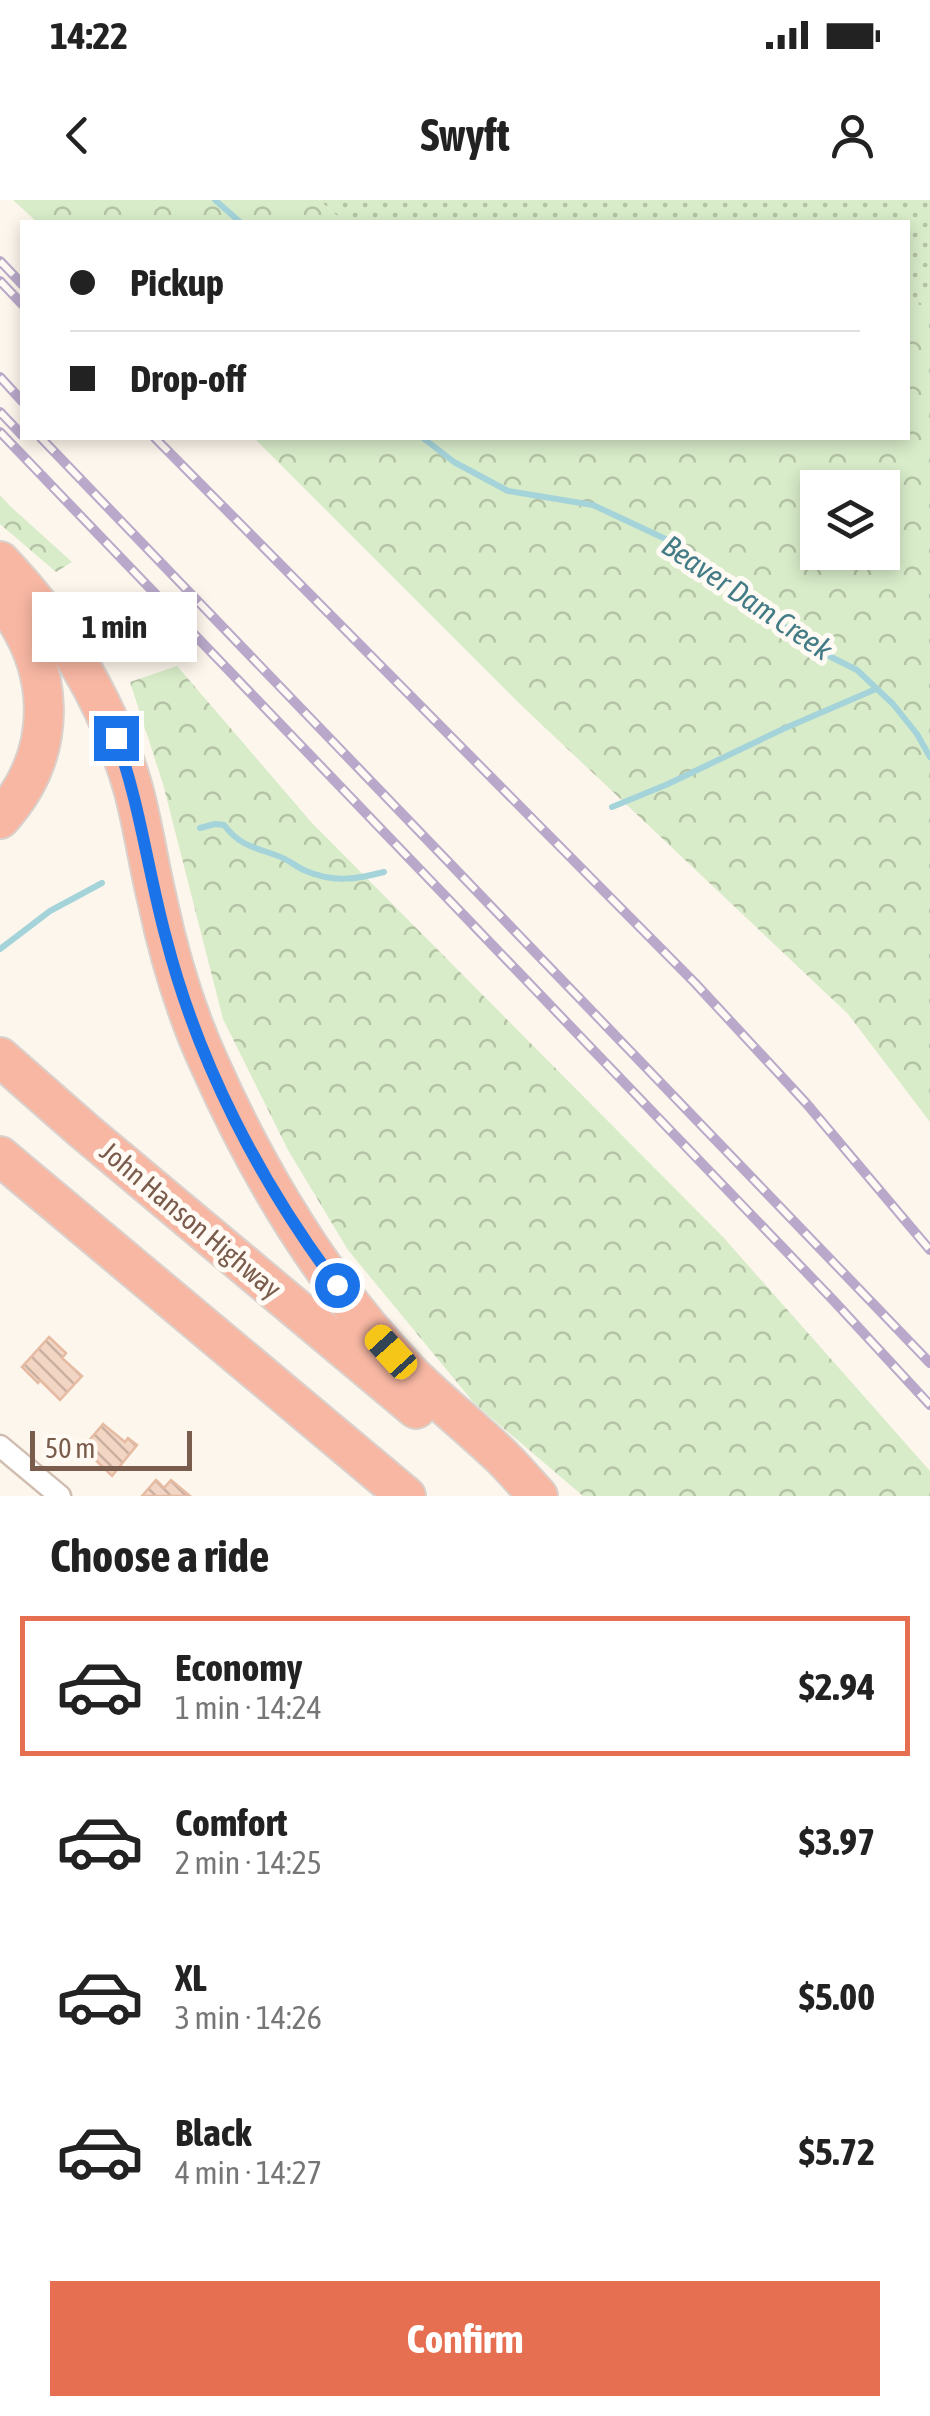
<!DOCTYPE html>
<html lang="en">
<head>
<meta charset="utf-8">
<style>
	body { margin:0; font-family:"Asap Condensed",sans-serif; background:#f6f6f6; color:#222; height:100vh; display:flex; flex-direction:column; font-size:38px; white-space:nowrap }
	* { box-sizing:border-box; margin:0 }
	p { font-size:32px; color:#767676 }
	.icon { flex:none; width:55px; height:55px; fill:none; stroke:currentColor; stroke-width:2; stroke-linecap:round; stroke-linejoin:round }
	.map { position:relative; height:1296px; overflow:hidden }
	.drawer { display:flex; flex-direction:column; background:#fff; flex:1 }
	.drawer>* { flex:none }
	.top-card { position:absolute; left:20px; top:20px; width:890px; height:220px; border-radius:0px; box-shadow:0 5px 15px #0003; display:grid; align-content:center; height:220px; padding:0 50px; background:#fff }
	.tools { position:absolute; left:800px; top:270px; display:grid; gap:20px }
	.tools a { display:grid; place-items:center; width:100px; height:100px; border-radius:0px; background:#fff; box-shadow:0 5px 15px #0003; font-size:50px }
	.scale { position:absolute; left:30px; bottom:25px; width:162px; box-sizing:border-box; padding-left:10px; border:5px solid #7a5c4d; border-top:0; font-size:28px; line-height:35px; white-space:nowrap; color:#7a5c4d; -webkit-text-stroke:8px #fffaf3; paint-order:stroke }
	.end { position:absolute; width:45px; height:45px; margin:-22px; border:12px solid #1a73e8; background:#fff; box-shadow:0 0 0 5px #fff }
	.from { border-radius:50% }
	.bubble { position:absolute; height:70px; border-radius:0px; background:#fff; box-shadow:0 5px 15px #0003; font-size:32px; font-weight:700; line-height:70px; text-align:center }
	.car { position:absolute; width:30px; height:60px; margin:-30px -15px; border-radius:12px; box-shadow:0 0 8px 2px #0007; background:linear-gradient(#f5c518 24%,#345 0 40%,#f5c518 0 76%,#345 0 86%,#f5c518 0) }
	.top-card b { display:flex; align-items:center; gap:35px; height:95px; font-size:38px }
	.top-card b+b { border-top:2px solid #e0e0e0 }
	.top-card i { width:25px; height:25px; background:#222 }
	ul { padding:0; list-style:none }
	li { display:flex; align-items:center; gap:30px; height:140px; margin:0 20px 15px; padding:0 30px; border:5px solid transparent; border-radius:0px }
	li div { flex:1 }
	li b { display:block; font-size:38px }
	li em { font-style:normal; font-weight:700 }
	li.active { border-color:#e76f51 }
	li>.icon { width:90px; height:90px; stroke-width:1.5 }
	h2 { padding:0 50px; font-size:45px; line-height:120px }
	.cta { display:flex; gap:20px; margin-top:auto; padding:20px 50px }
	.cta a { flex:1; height:115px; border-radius:0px; background:#e76f51; color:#fff; font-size:40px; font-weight:700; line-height:115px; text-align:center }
	.status { display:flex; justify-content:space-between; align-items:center; height:70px; padding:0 50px; background:#fff; direction:ltr }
	.status svg { height:28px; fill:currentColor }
	header { display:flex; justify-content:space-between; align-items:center; height:130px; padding:0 50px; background:#fff; font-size:45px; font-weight:700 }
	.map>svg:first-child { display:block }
</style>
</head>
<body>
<div class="status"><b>14:22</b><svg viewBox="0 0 49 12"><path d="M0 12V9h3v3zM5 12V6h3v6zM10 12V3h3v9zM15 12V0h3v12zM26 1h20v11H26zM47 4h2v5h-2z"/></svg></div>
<header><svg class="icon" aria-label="back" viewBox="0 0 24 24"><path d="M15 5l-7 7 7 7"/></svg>Swyft<svg class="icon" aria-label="person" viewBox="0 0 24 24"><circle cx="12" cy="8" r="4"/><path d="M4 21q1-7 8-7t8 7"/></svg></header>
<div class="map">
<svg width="930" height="1296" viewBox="0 0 930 1296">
	<defs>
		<pattern id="green-dots" width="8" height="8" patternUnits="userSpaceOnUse" patternTransform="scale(2.5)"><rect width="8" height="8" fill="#d8ecc9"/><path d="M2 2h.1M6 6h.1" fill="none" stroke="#b4c2a5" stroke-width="1.8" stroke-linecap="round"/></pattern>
		<pattern id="forest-crowns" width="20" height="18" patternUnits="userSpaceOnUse" patternTransform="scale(2.5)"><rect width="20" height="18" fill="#d8ecc9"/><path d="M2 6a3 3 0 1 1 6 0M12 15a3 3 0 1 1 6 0" fill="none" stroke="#b4c2a5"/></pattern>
		<pattern id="building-back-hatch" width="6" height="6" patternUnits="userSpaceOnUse" patternTransform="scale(2.5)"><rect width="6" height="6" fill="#f3d5c3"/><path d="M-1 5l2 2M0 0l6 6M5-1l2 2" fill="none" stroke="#cab0a1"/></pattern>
	</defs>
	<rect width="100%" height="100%" fill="#fdf6ec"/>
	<path fill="url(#green-dots)" d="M319,0h611v104l-22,-3v-79h-564z"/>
	<g fill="url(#forest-crowns)" fill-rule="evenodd">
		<path d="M13,0h306l25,22h-307z"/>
		<path d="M908,101l22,3v818l-82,-108 -327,-309 -267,-267h654zM818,288h64v64h-64z"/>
		<path d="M0,295l9,10 63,57 -16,10 -56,-48z"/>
		<path d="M177,466l135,157 411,414 207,234v25h-347l-109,-93 -126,-153 -60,-100 -65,-131 -60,-235 -33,-102z"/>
	</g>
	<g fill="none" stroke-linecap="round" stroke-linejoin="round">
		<g stroke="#a5d3da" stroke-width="6">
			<path d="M215,0l25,22"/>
			<path d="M423,238l31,24 54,29 85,14 94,44 86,66 30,28 54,27 36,34 24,30 13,23"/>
			<path d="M612,607l56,-23 115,-55 93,-40"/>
			<path d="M200,628l15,-4 9,1c16,21 30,22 54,31 10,3 18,11 28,15 28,12 51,8 78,1"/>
			<path d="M0,749l50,-38 52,-28"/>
		</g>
	</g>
	<g fill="url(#building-back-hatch)" stroke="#e6bba3" stroke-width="2.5">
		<path d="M49,1137l17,16 -4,5 20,18 -22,24 -20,-20 -2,3 -16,-16z"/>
		<path d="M103,1224l22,18 3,-4 9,7 -25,31 -29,-28z"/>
		<path d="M156,1280l8,8 7,-8 19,16h-48z"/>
	</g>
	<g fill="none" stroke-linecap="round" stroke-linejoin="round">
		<defs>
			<path id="street" d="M0,1246l60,50"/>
			<g id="highway">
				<path d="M0,361c62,65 108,140 133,227 10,36 15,74 24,111 12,57 29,114 53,166 49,110 113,217 197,305 30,31 64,57 95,87 12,12 24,26 36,39"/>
				<path d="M0,397c56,68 61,154 0,222"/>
				<path d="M0,857l83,73 333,279"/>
				<path d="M0,956l406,340"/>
			</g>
		</defs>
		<use href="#street" stroke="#d1beb0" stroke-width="25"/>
		<use href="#highway" stroke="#dad1cd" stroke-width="42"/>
		<use href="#street" stroke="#fff" stroke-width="20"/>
		<use href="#highway" stroke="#f7b7a3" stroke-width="38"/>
		<defs>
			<g id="rail">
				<path d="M0,61l22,23"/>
				<path d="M0,81l22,23"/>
				<path d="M0,177l22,24"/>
				<path d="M0,212l22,23"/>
				<path d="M0,232l833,868 97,105"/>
				<path d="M41,238l889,925"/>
				<path d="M155,238l540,545 111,120 124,147"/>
			</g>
		</defs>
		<use href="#rail" stroke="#b9a8c9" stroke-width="10"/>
		<use href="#rail" stroke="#fffaf3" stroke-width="6" stroke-dasharray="19" stroke-linecap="butt"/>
	</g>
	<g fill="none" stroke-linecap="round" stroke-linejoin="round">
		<path stroke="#1a73e8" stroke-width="12" d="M116,538c24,66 32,134 50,200 32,125 94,244 171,347"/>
	</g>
	<g text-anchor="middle" stroke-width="10" stroke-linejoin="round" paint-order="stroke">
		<g font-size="28" fill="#7a5c4d" stroke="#fffaf3">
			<text transform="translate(191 1020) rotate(40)" y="10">John Hanson Highway</text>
		</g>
		<g font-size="30" font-style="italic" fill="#437c86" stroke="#fffaf3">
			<text transform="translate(747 398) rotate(34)" y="10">Beaver Dam Creek</text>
		</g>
	</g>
</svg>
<div class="tools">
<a><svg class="icon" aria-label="layers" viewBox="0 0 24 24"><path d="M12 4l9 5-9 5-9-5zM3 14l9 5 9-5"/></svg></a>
</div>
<div class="scale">50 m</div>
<i class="end from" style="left:337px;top:1085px"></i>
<i class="end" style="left:116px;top:538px"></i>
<div class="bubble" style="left:32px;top:392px;width:165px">1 min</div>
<i class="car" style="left:391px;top:1152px;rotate:318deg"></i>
<div class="top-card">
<b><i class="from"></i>Pickup</b>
<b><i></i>Drop-off</b>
</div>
</div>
<section class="drawer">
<h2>Choose a ride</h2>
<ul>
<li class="active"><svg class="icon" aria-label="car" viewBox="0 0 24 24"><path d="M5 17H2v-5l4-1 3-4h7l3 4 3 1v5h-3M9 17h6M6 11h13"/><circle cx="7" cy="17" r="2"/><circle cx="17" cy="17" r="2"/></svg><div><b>Economy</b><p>1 min · 14:24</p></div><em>$2.94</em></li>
<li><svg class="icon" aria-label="car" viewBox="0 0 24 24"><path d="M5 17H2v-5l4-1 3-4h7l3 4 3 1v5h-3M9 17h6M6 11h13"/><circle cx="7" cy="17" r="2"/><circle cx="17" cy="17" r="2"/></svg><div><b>Comfort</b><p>2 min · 14:25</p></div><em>$3.97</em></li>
<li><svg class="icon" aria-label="car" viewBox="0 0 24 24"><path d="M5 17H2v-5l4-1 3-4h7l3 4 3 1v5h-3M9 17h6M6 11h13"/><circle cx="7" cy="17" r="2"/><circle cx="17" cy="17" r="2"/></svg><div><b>XL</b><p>3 min · 14:26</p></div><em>$5.00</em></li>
<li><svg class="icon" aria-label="car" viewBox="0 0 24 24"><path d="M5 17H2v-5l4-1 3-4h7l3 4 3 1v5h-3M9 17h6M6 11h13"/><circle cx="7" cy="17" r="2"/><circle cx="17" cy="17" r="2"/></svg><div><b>Black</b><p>4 min · 14:27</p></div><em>$5.72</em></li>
</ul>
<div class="cta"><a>Confirm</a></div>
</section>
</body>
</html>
